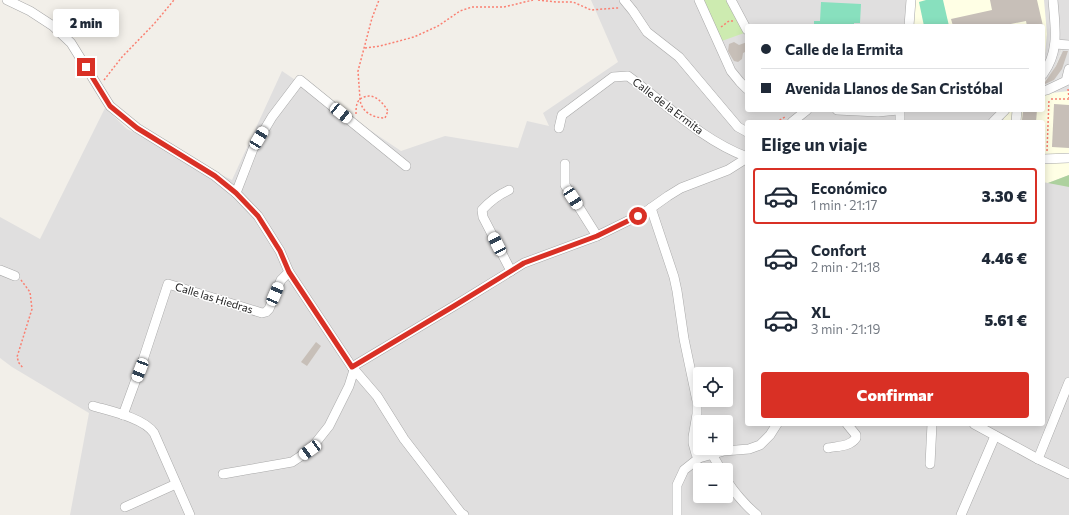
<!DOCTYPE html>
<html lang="es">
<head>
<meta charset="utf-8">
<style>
	body { margin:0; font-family:Commissioner,sans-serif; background:#f2f2f3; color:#1f2937; height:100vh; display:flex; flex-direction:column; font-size:15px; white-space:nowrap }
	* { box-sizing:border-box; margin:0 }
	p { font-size:13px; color:#747a83 }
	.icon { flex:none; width:22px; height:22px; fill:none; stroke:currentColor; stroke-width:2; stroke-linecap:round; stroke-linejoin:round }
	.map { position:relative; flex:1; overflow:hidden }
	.details { position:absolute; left:745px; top:120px; width:300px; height:306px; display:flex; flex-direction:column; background:#fff; border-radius:4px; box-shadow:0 2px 10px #0003 }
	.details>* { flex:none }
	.banner { position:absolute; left:745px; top:24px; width:300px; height:88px; border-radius:4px; box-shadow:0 2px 10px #0003; display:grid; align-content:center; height:88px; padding:0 16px; background:#fff }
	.tools { position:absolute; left:693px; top:367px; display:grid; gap:8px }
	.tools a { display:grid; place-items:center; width:40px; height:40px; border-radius:4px; background:#fff; box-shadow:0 2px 10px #0003; font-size:20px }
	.end { position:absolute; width:18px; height:18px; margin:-9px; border:5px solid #d93025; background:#fff; box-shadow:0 0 0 2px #fff }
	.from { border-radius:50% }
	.bubble { position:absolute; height:28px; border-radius:4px; background:#fff; box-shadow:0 2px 10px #0003; font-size:13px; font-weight:800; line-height:28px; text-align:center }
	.car { position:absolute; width:12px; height:24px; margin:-12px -6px; border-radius:5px; box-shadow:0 0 3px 1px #0007; background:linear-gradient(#fff 24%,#345 0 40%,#fff 0 76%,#345 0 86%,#fff 0) }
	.banner b { display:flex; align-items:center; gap:14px; height:38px; font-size:15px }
	.banner b+b { border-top:1px solid #e0e1e3 }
	.banner i { width:10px; height:10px; background:#1f2937 }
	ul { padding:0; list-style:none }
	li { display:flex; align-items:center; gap:12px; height:56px; margin:0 8px 6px; padding:0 8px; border:2px solid transparent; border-radius:4px }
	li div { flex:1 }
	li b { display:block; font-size:15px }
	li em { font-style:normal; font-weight:800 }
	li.selected { border-color:#d93025 }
	li>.icon { width:36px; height:36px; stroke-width:1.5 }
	h2 { padding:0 16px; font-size:18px; line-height:48px }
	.cta { display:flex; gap:8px; margin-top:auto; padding:8px 16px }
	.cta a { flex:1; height:46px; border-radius:4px; background:#d93025; color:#fff; font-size:16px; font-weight:800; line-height:46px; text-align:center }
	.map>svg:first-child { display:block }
</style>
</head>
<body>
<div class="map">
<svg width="1069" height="515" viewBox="0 0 1069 515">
	<rect width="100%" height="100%" fill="#f2efe9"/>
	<path fill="#e0dfdf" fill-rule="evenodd" d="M591,0h478v515h-999l19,-102 -77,-46 -12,-9v-141l40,22 65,-131 22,21 105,51 50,-109 119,80 44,-15 73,12 9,-27 22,5 -6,-13 75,-51zM747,26h296v84h-296zM747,122h296v302h-296zM700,374h26v26h-26zM700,422h26v26h-26zM700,470h26v26h-26z"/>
	<g fill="#ffffe5">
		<path d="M915,0h129l3,34 -2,20 -2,2v-30h-131z"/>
		<path d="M1064,41h5v134l-21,8 -5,-1v-60h-40l1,-6 8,-6h31v-27l7,-7 6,-10 6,-17z"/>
	</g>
	<path fill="#cdebb0" d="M699,0h32l16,32 -28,10z"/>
	<path fill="#add19e" d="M1069,175v12l-21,-4z"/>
	<g fill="#88e0be">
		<path d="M926,0h17l6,26h-25l-5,-24z"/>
		<path d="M821,2l40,2 -1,19h-6v3h-40v-5h6z"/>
	</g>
	<path fill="#e2e2e2" d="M1064,41h5v50l-26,3v-11l7,-7 6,-10 6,-17z"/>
	<g fill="#c7bfb8">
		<path d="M990,0h47l6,26h-16l-1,-5 -25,5h-48l-2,-7 41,-9z"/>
		<path d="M734,42l5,3 8,-3v9l-4,2 -1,6 -4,3 -4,-1 -2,-3 -4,-7 1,-7z"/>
		<path d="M1063,51h5l-6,18 -8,11 -11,5 13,-19z"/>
		<path d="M1054,104l15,1v43l-17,-1z"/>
		<path d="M1028,110h9l-1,12h-9v-1l-5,-1 1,-9 5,1z"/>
		<path d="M316,342l5,4 -14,20 -6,-4z"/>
	</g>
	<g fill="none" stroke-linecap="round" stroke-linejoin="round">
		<defs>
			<g id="minor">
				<path d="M7,0l23,11 23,15 18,17 39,63 27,22 78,48 21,17 22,23 22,35 9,21 63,95 25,29 27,43 57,74 3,2"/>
				<path d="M624,0l9,11 14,21 32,25 59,70 9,5"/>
				<path d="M699,0l32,71 9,11 7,7"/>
				<path d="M731,0l16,30"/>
				<path d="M909,26l2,-26"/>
				<path d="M1055,44l14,1"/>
				<path d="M1043,74c17,-23 12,-47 10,-74"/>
				<path d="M1043,91l4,-1 19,-9 3,-12"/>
				<path d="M837,110l41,2 20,-2"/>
				<path d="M792,122l15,-12"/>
				<path d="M900,122v-12"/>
				<path d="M993,122l12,-12"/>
				<path d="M1016,122l1,-12"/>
				<path d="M559,128l3,-13 51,-38 15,-1c38,28 74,64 119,81"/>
				<path d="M1043,159l26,-1"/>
				<path d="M565,164v21l32,51"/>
				<path d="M509,190c-11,5 -19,11 -27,20l1,7 28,54"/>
				<path d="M236,193l17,-44 19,-32 28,-37 106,86"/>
				<path d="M651,208l23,69 3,14 7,48 13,62v13l-4,23v6l3,11 3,4"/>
				<path d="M0,270l15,6"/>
				<path d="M352,367l102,-61 70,-43 73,-27 47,-23 24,-17 13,-8 47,-18 19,-12"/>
				<path d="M93,406c17,5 51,12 61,27l36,82"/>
				<path d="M123,415l19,-52 26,-79 94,29 4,-1 3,-3 12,-29 8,-8"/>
				<path d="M974,424l64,35 31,15"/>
				<path d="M828,448c9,-2 22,-1 28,-10v-3l-9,-11"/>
				<path d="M712,454l9,16"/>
				<path d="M1038,459l31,-77"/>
				<path d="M930,464l2,-40"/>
				<path d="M223,474l69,-12 18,-12 19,-24 20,-40 5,-16"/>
				<path d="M726,479c7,12 20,27 31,36"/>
				<path d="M125,507l51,-23"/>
				<path d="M677,515v-30l7,-15 15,-12 25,-7 25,-2 11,-4 10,-10 7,-11"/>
				<path d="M961,515l34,-79"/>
			</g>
		</defs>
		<use href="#minor" stroke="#a9a9a9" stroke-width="10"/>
		<g stroke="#fa8072" stroke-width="1.5" stroke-dasharray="2 2" stroke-linecap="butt">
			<path d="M538,0l18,2h17l18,8 25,-2h3"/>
			<path d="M721,27l8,-6h4"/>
			<path d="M365,48l15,-2 34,-9 24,-11 22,-15 12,-4h32l29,-7"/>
			<path d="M104,80l18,-23 32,-33 20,-24"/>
			<path d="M1068,89l1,9"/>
			<path d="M1051,99h18"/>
			<path d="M356,114c0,-3 0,-7 1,-10 1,-4 4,-6 7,-7 11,-4 19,6 24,14l-3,7c-12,0 -24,-6 -25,-19l-2,-28 14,-53 7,-18"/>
			<path d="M776,122l9,-5"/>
			<path d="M1047,151l2,-52"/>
			<path d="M21,280l9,12 2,17 -15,48 2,6 4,5"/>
		</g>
		<use href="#minor" stroke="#fff" stroke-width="9"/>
	</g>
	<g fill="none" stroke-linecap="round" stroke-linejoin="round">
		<path stroke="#d93025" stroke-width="5" d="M86,67l24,39 27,22 78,48 21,17 22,23 22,35 9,21 63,95 102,-61 70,-43 73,-27 41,-20"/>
	</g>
	<g text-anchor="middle" stroke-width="3" stroke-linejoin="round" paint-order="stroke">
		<g font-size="11" fill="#222" stroke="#fff">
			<text transform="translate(668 106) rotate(37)" y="4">Calle de la Ermita</text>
			<text transform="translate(214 298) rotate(17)" y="4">Calle las Hiedras</text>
		</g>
	</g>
</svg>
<div class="tools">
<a><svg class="icon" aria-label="locate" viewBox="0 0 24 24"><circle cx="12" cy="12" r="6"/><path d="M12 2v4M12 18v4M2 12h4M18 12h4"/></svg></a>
<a>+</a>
<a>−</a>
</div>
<i class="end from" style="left:638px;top:216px"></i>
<i class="end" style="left:86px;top:67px"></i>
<div class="bubble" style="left:53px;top:9px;width:66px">2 min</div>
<i class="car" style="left:341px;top:113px;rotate:129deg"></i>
<i class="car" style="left:259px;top:138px;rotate:31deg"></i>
<i class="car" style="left:573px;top:198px;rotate:147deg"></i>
<i class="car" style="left:497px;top:244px;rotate:333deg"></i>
<i class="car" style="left:275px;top:294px;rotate:23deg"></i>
<i class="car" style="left:140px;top:370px;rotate:201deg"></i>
<i class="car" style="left:310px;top:450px;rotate:234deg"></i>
<div class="banner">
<b><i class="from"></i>Calle de la Ermita</b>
<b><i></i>Avenida Llanos de San Cristóbal</b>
</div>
<section class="details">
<h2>Elige un viaje</h2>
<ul>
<li class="selected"><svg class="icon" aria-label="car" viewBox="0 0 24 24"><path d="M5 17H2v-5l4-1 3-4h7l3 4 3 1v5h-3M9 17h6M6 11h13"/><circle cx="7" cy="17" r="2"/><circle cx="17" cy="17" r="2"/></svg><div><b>Económico</b><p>1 min · 21:17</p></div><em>3.30 €</em></li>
<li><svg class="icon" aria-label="car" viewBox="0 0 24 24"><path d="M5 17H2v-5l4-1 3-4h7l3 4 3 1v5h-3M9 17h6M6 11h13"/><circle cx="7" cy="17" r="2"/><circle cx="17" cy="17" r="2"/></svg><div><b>Confort</b><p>2 min · 21:18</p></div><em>4.46 €</em></li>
<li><svg class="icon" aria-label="car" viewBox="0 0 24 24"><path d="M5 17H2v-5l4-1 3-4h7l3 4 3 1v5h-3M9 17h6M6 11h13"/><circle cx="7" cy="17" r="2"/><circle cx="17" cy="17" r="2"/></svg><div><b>XL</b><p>3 min · 21:19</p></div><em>5.61 €</em></li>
</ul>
<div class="cta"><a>Confirmar</a></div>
</section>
</div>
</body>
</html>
